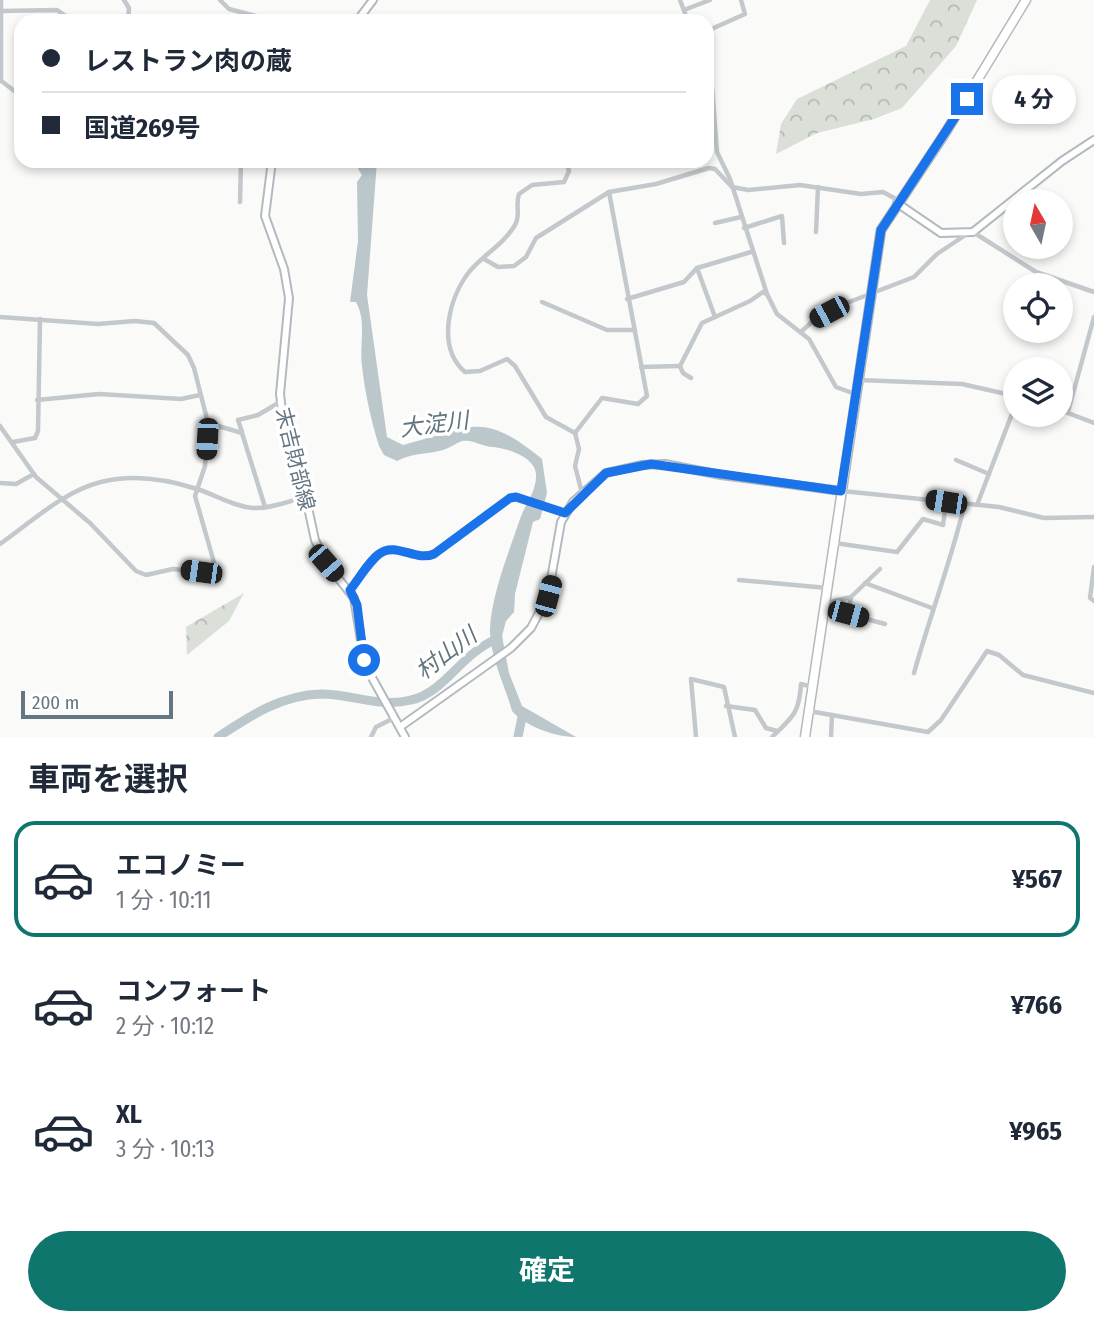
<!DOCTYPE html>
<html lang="ja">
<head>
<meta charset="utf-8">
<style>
	body { margin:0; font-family:"Fira Sans Condensed","Noto Sans JP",sans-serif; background:#f6f6f7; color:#1f2937; height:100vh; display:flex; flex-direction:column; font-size:26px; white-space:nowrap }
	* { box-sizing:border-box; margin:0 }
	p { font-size:23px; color:#747a83 }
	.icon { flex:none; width:38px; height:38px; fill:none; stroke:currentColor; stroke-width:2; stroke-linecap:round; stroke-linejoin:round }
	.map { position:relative; height:737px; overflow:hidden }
	.drawer { display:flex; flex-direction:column; background:#fff; flex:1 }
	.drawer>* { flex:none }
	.top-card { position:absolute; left:14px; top:14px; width:700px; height:154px; border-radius:21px; box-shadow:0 4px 10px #0003; display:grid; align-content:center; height:154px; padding:0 28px; background:#fff }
	.needle { width:46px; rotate:351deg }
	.tools { position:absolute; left:1003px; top:189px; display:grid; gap:14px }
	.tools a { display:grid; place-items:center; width:70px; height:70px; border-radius:50%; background:#fff; box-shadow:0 4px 10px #0003; font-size:35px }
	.scale { position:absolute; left:21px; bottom:18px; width:152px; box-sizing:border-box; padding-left:7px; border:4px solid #657683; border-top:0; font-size:19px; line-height:24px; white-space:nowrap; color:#657683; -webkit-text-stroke:5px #fff; paint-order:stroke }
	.end { position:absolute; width:32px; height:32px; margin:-16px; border:9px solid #1a73e8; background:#fff; box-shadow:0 0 0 4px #fff }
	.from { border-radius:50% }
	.bubble { position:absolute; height:49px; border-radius:24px; background:#fff; box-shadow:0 4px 10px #0003; font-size:23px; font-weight:700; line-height:49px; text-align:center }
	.car { position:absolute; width:21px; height:42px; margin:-21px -10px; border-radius:9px; box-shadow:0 0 5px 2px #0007; background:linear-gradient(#222 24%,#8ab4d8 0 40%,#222 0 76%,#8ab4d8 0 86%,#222 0) }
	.top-card b { display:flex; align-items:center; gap:24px; height:66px; font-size:26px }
	.top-card b+b { border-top:2px solid #e0e1e3 }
	.top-card i { width:18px; height:18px; background:#1f2937 }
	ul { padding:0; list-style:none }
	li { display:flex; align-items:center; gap:21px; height:116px; margin:0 14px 10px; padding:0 14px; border:4px solid transparent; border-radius:21px }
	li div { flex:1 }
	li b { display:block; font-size:26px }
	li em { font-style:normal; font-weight:700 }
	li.selected { border-color:#0f766e }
	li>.icon { width:63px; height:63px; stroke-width:1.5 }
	h2 { padding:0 28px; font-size:32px; line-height:84px }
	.action { display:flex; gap:14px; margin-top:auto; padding:14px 28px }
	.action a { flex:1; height:80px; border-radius:42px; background:#0f766e; color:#fff; font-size:28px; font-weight:700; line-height:80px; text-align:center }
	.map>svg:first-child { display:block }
</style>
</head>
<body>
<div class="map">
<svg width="1094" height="737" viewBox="0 0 1094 737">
	<defs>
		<pattern id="forest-crowns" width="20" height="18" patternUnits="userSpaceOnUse" patternTransform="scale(1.75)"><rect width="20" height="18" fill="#dadfd7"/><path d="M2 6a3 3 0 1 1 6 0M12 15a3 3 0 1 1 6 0" fill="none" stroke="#b4b9b4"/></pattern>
	</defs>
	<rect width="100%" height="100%" fill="#fafaf8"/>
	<g fill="url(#forest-crowns)">
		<path d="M930,0h47l-21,46 -54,62 -28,11 -57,14 -41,21 5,-30 16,-25 109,-53z"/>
		<path d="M244,593l-15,28 -42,34 -1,-28z"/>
	</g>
	<path fill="#bbc7cb" d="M362,161h15l-10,134 20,142 16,8c68,-17 78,-36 139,14l5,34 -7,26 -7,3 -18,72 -1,18 -8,9 -4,15 7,37 13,33 54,31c-20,0 -50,-10 -64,-26 -7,-26 -23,-56 -22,-83 2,-35 19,-76 30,-109 5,-15 17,-28 16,-45 -1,-17 -30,-26 -43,-27 -10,0 -20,-8 -31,-6 -6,2 -12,7 -19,9 -17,5 -29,2 -46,11l-13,-6 -5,-9c-8,-26 -14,-53 -17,-80 -3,-21 5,-44 -6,-64h-6l8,-61 -1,-59 5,-7 -4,-6z"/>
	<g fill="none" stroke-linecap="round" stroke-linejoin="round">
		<g stroke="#bbc7cb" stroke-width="9">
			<path d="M218,737c32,-21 63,-42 103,-43 32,0 58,14 90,6 27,-6 44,-33 64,-48 7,-6 15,-10 23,-14"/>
			<path d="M518,737l4,-20"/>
		</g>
		<defs>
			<g id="secondary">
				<path d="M357,21l16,-21"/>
				<path d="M272,161l-7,55 19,53 5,29 -9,96 2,17 19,64 14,65 11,23 28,35 11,67 40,72"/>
				<path d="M897,203l44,30 32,-1 89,-71 32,-21"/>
				<path d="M400,727l111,-79 20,-20 17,-32 13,-74 12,-20 33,-29 35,-8 24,-1 56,11 120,16"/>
			</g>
			<path id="highway" d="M805,737l76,-507 63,-95 82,-135"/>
		</defs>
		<use href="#secondary" stroke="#b3babf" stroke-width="10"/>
		<use href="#highway" stroke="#b4b9bd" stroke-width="11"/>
		<g stroke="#c3c8cc" stroke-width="4.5">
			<path d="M1,0v81"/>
			<path d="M124,0l5,8 -1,13"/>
			<path d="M220,0l9,9 45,12"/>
			<path d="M680,0l8,21"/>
			<path d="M684,10l26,-10"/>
			<path d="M1,11l56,-1 16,11"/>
			<path d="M707,31l38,-17 -4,-14"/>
			<path d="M707,72l5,15 5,65 13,27 37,115 10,20 32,25 27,48 19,7"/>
			<path d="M0,80l21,16"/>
			<path d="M566,161l3,10 -5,11 -32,3 -13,9c-4,11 2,21 -4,31 -12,20 -32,30 -46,47 -20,26 -33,75 -4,100l15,-1 27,-12 8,7 31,51 29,16 4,16 -4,17 7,27"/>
			<path d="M240,202l1,-41"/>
			<path d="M715,223l26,-6"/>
			<path d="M744,228l38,-12 2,27"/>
			<path d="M816,232l2,-45"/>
			<path d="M973,232l63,40 58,20"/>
			<path d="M484,259l14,8 16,-1 12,-9 10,-19 73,-46 47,-8 53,-16 6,1 17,18 16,3 52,-5 61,9 22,-2 13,7 1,4"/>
			<path d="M697,268l18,49"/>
			<path d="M627,299l57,-17 13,-14 54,-16"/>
			<path d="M542,302l65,28h28"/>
			<path d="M0,317l98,7 37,-3 19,2 34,32 6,13 14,55 -3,43 -10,30 20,70 -14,6 -28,-3 -27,6 -10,-4 -46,-48 -54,-46 -36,-51"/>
			<path d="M802,331l12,-11 30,-16 70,-27 23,-23 30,-20"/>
			<path d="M641,367l39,-1"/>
			<path d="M691,378l-8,-5 -3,-7 22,-43 48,-22 13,-9 3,2"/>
			<path d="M858,380l104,4 53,12"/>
			<path d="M37,400l62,-6 82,5 19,-4"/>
			<path d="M1060,410l34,13"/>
			<path d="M1068,412l26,-95"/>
			<path d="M208,423l34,10 23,74"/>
			<path d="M242,432l-4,-12 20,-5 22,-13"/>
			<path d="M575,433l27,-35 36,6 9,-8 -38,-204"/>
			<path d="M13,442l22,-4 3,-7 2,-112"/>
			<path d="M956,460l33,14"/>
			<path d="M0,483l16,1 18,-10"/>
			<path d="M842,491l157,16 45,11 50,-1"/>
			<path d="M977,505l38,-99"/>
			<path d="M835,543l62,9 26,-33 20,6 3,-23"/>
			<path d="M0,544c30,-21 64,-53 101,-62 31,-8 65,-3 96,7 19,6 35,17 56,19 17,1 36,-7 53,-11"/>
			<path d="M1094,567l-4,31 4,3"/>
			<path d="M739,580l88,8"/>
			<path d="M865,583l67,25"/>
			<path d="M350,590l33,-38c18,-5 33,9 51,2l76,-56 6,-1 49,16"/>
			<path d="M851,597l-3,17 37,10"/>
			<path d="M826,603l25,-6 29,-28"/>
			<path d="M914,673c16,-57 37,-112 51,-170"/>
			<path d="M726,706l29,4 11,18 11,3"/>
			<path d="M809,711l119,21 13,-12 46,-69 12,4 24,20 71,18"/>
			<path d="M371,737l5,-10 18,-9"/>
			<path d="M696,737l-5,-58 33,8 11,50"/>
			<path d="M772,737c20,-20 27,-22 29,-53l12,3"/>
			<path d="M831,737l1,-22"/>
		</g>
		<use href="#secondary" stroke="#fff" stroke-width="6"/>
		<use href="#highway" stroke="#fff" stroke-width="8"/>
	</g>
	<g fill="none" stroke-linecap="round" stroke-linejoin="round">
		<path stroke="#1a73e8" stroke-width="9" d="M364,660l-7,-55 -7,-15c9,-11 18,-28 29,-36 17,-13 36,8 55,0l76,-56 6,-1 49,16 41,-40 45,-9 190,27 40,-261 86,-131"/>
	</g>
	<g text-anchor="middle" stroke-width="7" stroke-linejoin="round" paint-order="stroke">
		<g font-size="21" fill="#657683" stroke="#fff">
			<text transform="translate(295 459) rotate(76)" y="7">末吉財部線</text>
		</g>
		<g font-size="23" font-style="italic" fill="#60757c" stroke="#fff">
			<text transform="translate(434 424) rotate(-7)" y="8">大淀川</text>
			<text transform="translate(446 653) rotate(-37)" y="8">村山川</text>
		</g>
	</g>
</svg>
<div class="tools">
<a><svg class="needle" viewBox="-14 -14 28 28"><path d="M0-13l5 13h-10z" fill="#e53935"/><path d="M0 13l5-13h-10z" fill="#747a83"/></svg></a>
<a><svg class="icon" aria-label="locate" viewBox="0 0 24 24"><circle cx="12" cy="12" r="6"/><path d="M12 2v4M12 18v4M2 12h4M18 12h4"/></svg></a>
<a><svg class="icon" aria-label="layers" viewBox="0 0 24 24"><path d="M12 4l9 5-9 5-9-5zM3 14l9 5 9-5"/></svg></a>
</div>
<div class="scale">200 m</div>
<i class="end from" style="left:364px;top:660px"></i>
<i class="end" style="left:967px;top:99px"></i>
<div class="bubble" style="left:992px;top:75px;width:84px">4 分</div>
<i class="car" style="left:829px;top:312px;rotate:242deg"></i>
<i class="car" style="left:207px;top:439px;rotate:183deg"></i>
<i class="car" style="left:946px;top:502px;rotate:279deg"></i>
<i class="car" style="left:326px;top:563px;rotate:139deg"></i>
<i class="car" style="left:201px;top:572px;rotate:278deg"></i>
<i class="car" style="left:548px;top:596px;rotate:15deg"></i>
<i class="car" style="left:848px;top:614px;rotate:105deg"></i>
<div class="top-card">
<b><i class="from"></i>レストラン肉の蔵</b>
<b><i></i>国道269号</b>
</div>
</div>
<section class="drawer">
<h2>車両を選択</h2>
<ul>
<li class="selected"><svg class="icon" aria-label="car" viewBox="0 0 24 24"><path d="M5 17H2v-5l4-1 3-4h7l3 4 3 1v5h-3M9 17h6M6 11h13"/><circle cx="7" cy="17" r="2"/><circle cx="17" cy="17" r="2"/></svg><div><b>エコノミー</b><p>1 分 · 10:11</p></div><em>¥567</em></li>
<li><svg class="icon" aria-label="car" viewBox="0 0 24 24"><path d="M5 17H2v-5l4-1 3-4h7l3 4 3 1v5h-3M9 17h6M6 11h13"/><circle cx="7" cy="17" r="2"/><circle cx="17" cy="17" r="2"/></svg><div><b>コンフォート</b><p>2 分 · 10:12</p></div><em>¥766</em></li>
<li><svg class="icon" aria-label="car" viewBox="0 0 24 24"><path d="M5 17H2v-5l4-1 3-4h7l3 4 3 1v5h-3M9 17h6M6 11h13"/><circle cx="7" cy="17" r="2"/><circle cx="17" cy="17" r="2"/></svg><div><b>XL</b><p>3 分 · 10:13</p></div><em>¥965</em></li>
</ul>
<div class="action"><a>確定</a></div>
</section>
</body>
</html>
